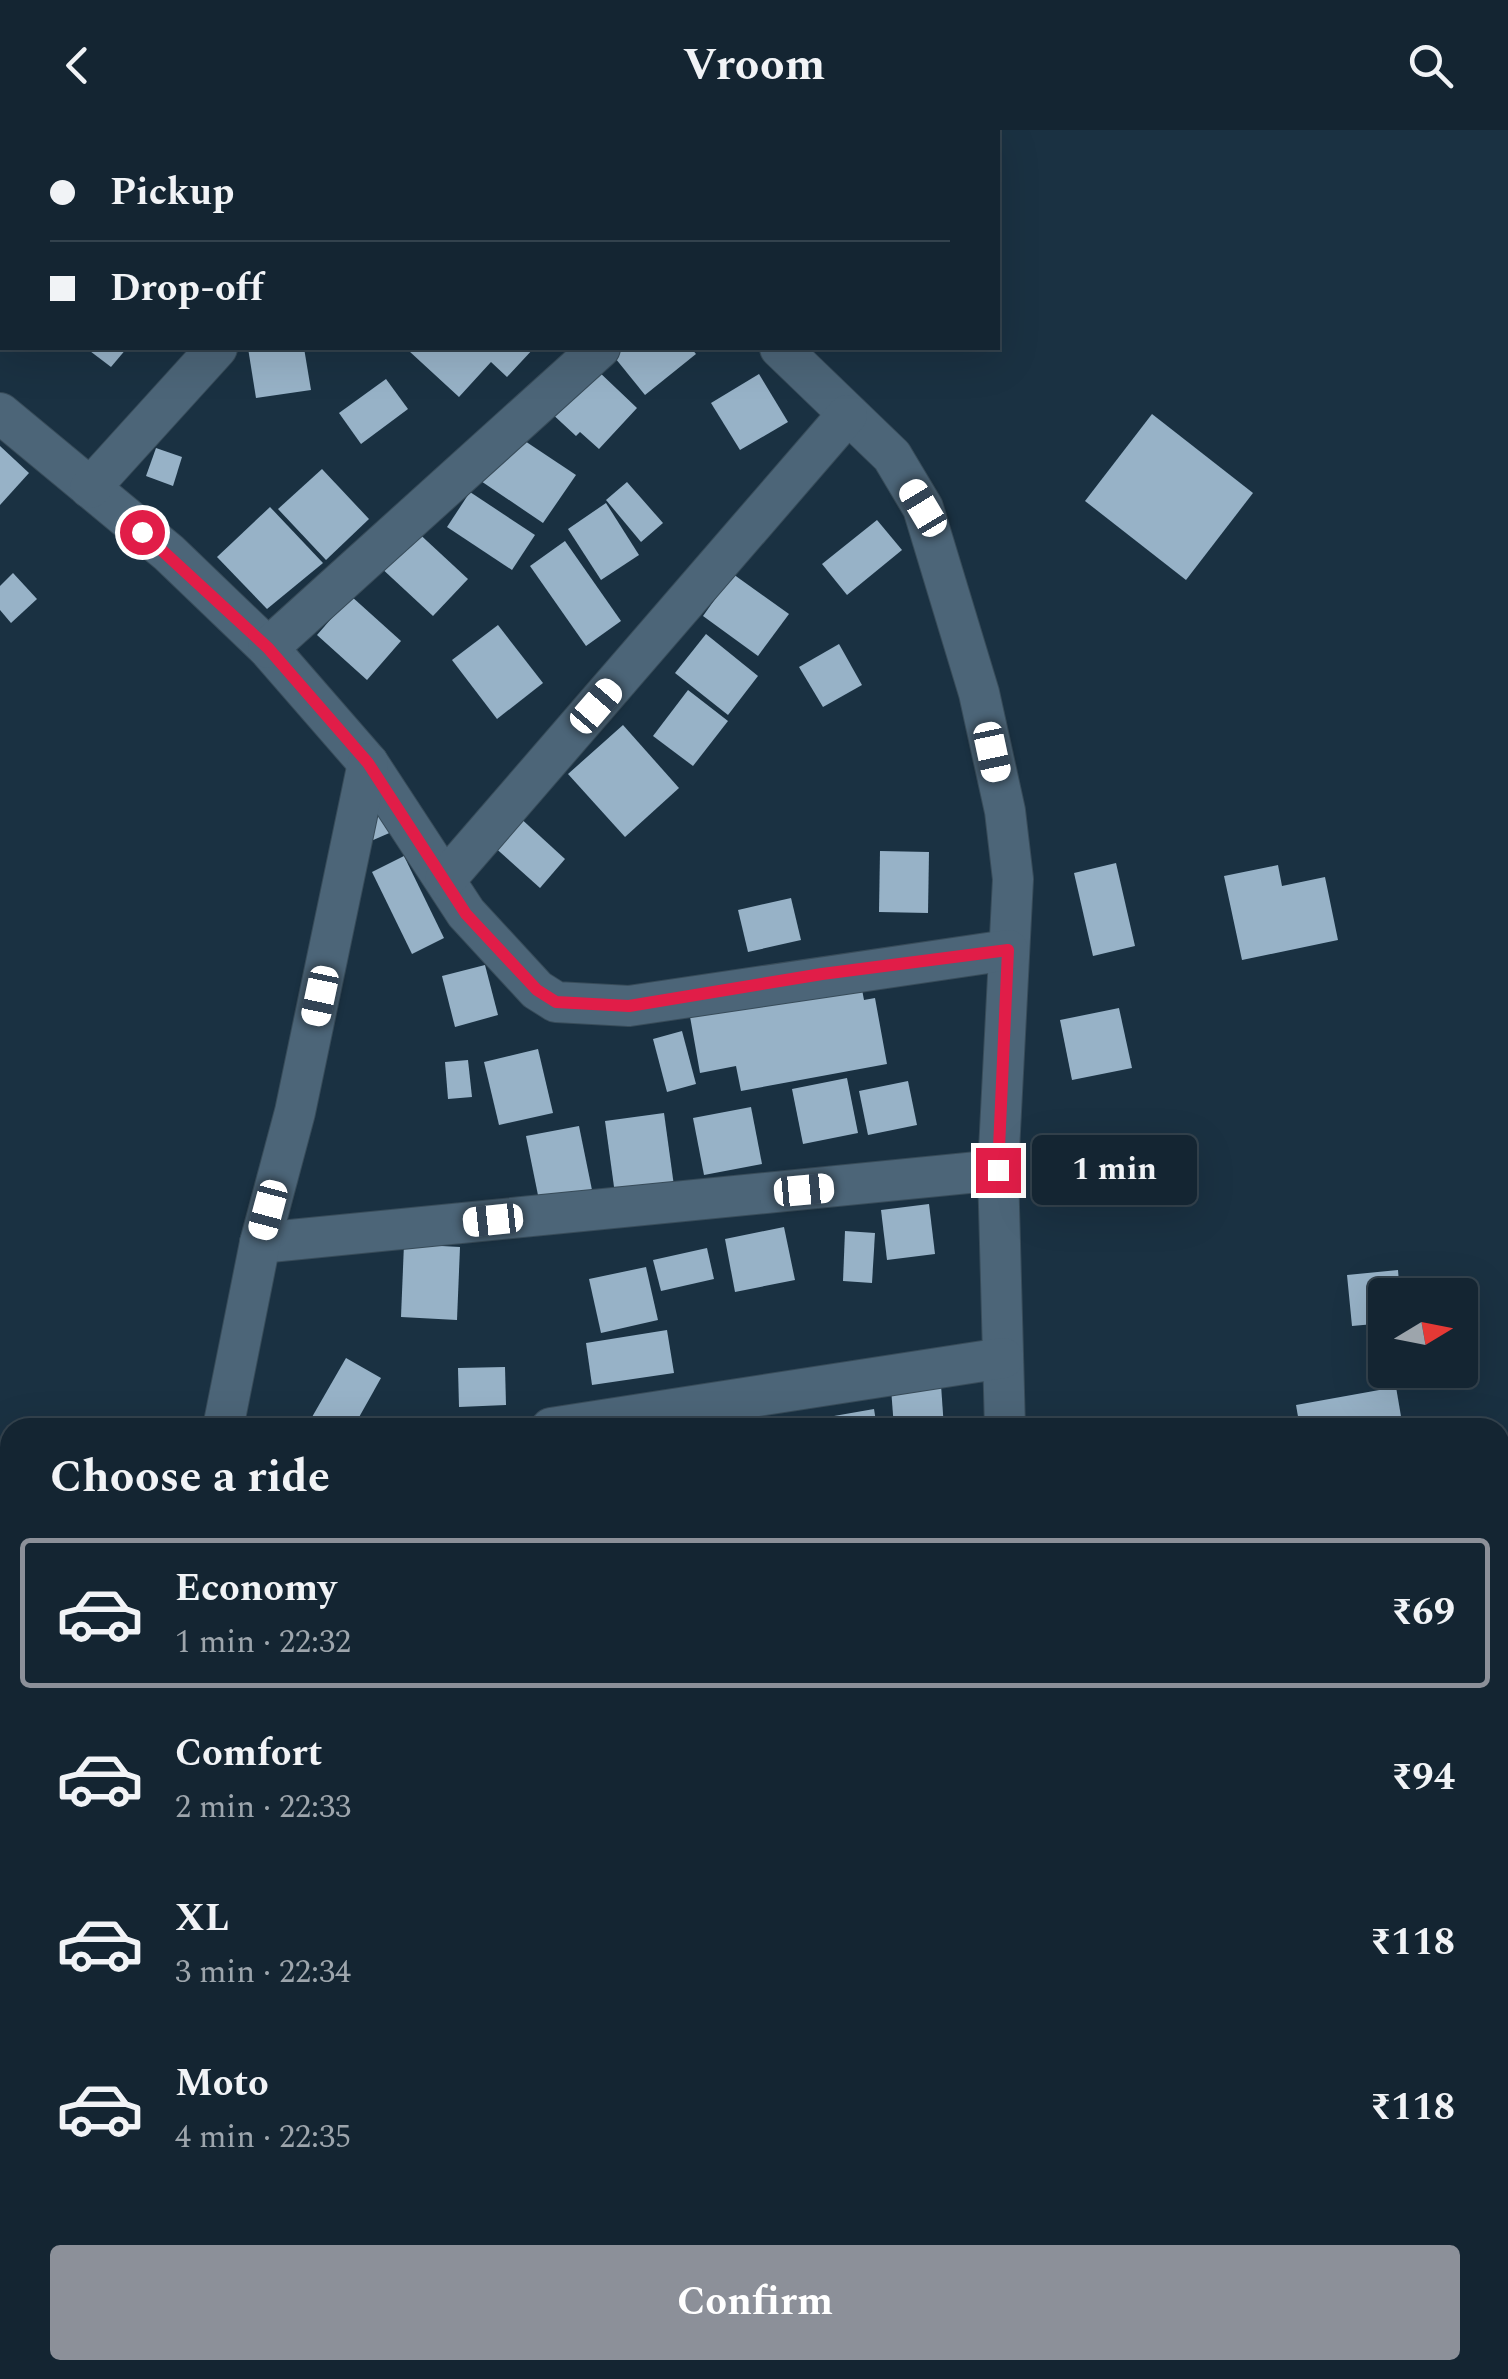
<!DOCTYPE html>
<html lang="en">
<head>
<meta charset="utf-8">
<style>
	body { margin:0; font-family:Spectral,serif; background:#1d2d3a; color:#f1f3f6; height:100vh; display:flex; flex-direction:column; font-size:38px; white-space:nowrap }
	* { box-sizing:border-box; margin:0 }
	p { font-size:32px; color:#9da5ac }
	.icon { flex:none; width:55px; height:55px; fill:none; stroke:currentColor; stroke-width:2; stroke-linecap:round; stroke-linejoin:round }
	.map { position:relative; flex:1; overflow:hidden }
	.panel { position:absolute; left:0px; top:1288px; width:1510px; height:962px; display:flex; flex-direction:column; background:#142532; border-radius:30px 30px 0 0; box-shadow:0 10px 40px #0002,0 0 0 2px #33424d }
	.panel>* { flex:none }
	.banner { position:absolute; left:0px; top:0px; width:1000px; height:220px; box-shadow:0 10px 40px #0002,0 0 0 2px #33424d; display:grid; align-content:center; height:220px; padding:0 50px; background:#142532 }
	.needle { width:65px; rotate:80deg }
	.fabs { position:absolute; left:1368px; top:1148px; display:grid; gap:20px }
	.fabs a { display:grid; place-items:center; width:110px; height:110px; border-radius:10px; background:#142532; box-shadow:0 10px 40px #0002,0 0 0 2px #33424d; font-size:50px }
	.end { position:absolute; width:45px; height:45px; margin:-22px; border:12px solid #e11d48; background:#fff; box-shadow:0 0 0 5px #fff }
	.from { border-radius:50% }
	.bubble { position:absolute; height:70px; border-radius:10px; background:#142532; box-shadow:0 10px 40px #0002,0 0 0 2px #33424d; font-size:32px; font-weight:700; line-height:70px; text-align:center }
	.car { position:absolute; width:30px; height:60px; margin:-30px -15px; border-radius:12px; box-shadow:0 0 8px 2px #0007; background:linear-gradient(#fff 24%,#345 0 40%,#fff 0 76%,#345 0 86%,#fff 0) }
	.banner b { display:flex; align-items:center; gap:35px; height:95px; font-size:38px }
	.banner b+b { border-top:2px solid #33424d }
	.banner i { width:25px; height:25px; background:#f1f3f6 }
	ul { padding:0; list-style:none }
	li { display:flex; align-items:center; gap:30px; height:150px; margin:0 20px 15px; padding:0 30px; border:5px solid transparent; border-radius:10px }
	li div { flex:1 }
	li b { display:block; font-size:38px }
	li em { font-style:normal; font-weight:700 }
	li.active { border-color:#8c9099 }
	li>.icon { width:90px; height:90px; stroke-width:1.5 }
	h2 { padding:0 50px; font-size:45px; line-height:120px }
	.button { display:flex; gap:20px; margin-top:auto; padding:20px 50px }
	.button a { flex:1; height:115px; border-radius:10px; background:#8c9099; color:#fff; font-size:40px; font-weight:700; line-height:115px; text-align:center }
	header { display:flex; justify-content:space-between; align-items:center; height:130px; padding:0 50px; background:#142532; font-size:45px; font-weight:700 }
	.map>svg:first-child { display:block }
</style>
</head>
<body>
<header><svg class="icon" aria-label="back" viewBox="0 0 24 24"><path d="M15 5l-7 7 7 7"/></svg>Vroom<svg class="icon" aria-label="search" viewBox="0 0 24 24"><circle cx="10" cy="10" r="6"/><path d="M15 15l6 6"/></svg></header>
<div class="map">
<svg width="1508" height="2249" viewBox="0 0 1508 2249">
	<rect width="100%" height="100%" fill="#1a3142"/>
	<g fill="#97b2c7">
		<path d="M86,218h41l-16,19z"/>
		<path d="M248,218h56l7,42 -55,8z"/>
		<path d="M412,218h122l-27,29 -16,-15 -32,35 -50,-46z"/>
		<path d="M607,218h84l5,6 -51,41z"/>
		<path d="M577,221l60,57 -38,41 -19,-17 -4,4 -42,-39z"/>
		<path d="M759,244l29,48 -48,28 -29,-47z"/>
		<path d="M386,249l22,30 -47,35 -22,-31z"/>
		<path d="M1152,284l101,79 -67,87 -101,-79z"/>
		<path d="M507,299l69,46 -33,48 -68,-46z"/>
		<path d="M0,316l29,27 -29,32z"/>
		<path d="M156,318l26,9 -9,29 -27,-10z"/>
		<path d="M322,339l47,50 -43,41 -48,-51z"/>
		<path d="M627,352l36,41 -22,19 -35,-42z"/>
		<path d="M470,362l65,43 -23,35 -65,-43z"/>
		<path d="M606,373l33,52 -38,25 -33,-51z"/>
		<path d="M270,377l53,56 -56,46 -50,-52z"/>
		<path d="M877,390l25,30 -55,45 -25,-31z"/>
		<path d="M413,398l55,51 -35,37 -55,-51z"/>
		<path d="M565,411l56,80 -35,25 -56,-80z"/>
		<path d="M13,443l24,26 -26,24 -11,-13v-24z"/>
		<path d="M733,444l56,40 -31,42 -55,-40z"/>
		<path d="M351,466l50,45 -34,39 -50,-45z"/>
		<path d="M498,495l45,58 -46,36 -45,-59z"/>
		<path d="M706,504l52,42 -30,39 -53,-42z"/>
		<path d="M839,514l23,41 -39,22 -24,-40z"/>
		<path d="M688,560l40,31 -35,45 -40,-30z"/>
		<path d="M623,595l56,63 -54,49 -57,-63z"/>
		<path d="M381,672l13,29 -30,13z"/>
		<path d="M517,685l48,44 -25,29 -49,-44z"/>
		<path d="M880,721l49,1 -1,61 -49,-1z"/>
		<path d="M404,726l40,82 -32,16 -40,-82z"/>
		<path d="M1116,733l19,83 -42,10 -19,-83z"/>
		<path d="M1278,735l4,21 43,-9 13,63 -96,20 -18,-84z"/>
		<path d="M791,768l10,42 -53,12 -10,-42z"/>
		<path d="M485,835l13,50 -43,12 -13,-51z"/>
		<path d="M860,849l4,21 11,-2 12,66 -146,27 -5,-25 -36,7 -11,-62z"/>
		<path d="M1119,878l13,60 -60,12 -12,-60z"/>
		<path d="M682,901l14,53 -29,8 -14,-53z"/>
		<path d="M538,919l15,64 -54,12 -15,-63z"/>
		<path d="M468,930l4,37 -24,2 -3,-37z"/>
		<path d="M847,948l11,55 -55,11 -11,-55z"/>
		<path d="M908,951l9,44 -49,10 -9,-44z"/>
		<path d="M751,977l11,57 -58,11 -11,-57z"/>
		<path d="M664,983l10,73 -59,8 -10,-73z"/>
		<path d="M579,996l14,69 -53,10 -14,-69z"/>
		<path d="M929,1074l6,50 -48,6 -6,-50z"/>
		<path d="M784,1097l11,53 -60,12 -10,-53z"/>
		<path d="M845,1101l30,2 -3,50 -29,-2z"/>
		<path d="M404,1114l56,3 -3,73 -56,-3z"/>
		<path d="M707,1118l7,31 -53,12 -8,-31z"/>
		<path d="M646,1137l12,53 -57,13 -12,-54z"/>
		<path d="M1398,1140l2,25h-15v28l-33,3 -5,-51z"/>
		<path d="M667,1200l7,43 -82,12 -6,-42z"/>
		<path d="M346,1228l35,20 -28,50h-39l-6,-4z"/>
		<path d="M505,1237l1,38 -47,2 -1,-39z"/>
		<path d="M941,1255l3,43h-50l-3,-40z"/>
		<path d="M1396,1257l7,41h-103l-4,-23z"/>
		<path d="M874,1279l3,19h-41l-2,-12z"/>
		<rect x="743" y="1289" width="27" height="9"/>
		<path d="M10,1403v47l-10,1v-47z"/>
	</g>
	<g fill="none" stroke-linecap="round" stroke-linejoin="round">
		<defs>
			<g id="street">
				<path d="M484,0l2,2"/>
				<path d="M686,0v2"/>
				<path d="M50,2l2,-2"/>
				<path d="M411,2l3,-2"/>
				<path d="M0,68l2,-4"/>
				<path d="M780,218l112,108 31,52 56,185 26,118 8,68 -15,291 7,258"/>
				<path d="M0,283l169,140 99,95 100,115 98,150 71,77 19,12 73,4 379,-56"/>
				<path d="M90,358l127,-140"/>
				<path d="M268,518l332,-300"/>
				<path d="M445,750l402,-465"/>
				<path d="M260,1113l738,-73"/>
				<path d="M223,1298l37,-185 35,-131 73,-349"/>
				<path d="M551,1298l452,-70"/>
				<path d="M0,1601l2,-11 8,-1"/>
				<path d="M0,1646l10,61"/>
				<path d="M87,2240l1,9"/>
				<path d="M1004,2240v9"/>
				<path d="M604,2249l64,-9"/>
			</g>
		</defs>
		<use href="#street" stroke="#384c5a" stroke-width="42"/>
		<use href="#street" stroke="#4c6578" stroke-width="40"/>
	</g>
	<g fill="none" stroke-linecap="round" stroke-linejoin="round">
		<path stroke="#e11d48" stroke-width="12" d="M142,402l126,116 100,115 98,151 71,76 19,12 73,4 193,-32 186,-24 -10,220"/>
	</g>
</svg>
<div class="fabs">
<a><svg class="needle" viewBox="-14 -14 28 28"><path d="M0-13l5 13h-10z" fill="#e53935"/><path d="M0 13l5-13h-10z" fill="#9da5ac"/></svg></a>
</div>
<i class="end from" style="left:142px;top:402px"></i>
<i class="end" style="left:998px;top:1040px"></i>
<div class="bubble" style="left:1032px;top:1005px;width:165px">1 min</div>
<i class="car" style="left:923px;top:378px;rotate:329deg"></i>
<i class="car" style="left:596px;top:576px;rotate:41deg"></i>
<i class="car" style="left:992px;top:622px;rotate:168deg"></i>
<i class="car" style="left:320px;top:866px;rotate:192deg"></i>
<i class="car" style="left:804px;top:1060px;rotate:85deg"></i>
<i class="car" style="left:268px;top:1080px;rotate:195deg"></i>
<i class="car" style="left:493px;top:1090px;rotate:264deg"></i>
<div class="banner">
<b><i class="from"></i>Pickup</b>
<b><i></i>Drop-off</b>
</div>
<section class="panel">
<h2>Choose a ride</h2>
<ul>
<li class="active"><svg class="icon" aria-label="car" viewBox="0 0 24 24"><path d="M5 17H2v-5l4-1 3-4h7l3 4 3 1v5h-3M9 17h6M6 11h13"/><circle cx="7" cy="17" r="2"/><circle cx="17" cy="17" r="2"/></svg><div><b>Economy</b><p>1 min · 22:32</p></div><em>₹69</em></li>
<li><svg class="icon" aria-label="car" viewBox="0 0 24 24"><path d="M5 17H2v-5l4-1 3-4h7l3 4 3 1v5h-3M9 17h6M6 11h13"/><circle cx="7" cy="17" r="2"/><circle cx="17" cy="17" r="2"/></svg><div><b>Comfort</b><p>2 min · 22:33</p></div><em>₹94</em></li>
<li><svg class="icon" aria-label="car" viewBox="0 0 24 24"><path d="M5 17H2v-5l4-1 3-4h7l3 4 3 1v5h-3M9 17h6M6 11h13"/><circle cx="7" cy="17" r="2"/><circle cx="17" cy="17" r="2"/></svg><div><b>XL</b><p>3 min · 22:34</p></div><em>₹118</em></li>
<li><svg class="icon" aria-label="car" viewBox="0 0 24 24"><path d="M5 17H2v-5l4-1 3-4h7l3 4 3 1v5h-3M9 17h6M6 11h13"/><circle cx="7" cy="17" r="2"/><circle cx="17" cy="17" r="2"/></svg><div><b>Moto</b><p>4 min · 22:35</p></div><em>₹118</em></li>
</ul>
<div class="button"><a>Confirm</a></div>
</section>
</div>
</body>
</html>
